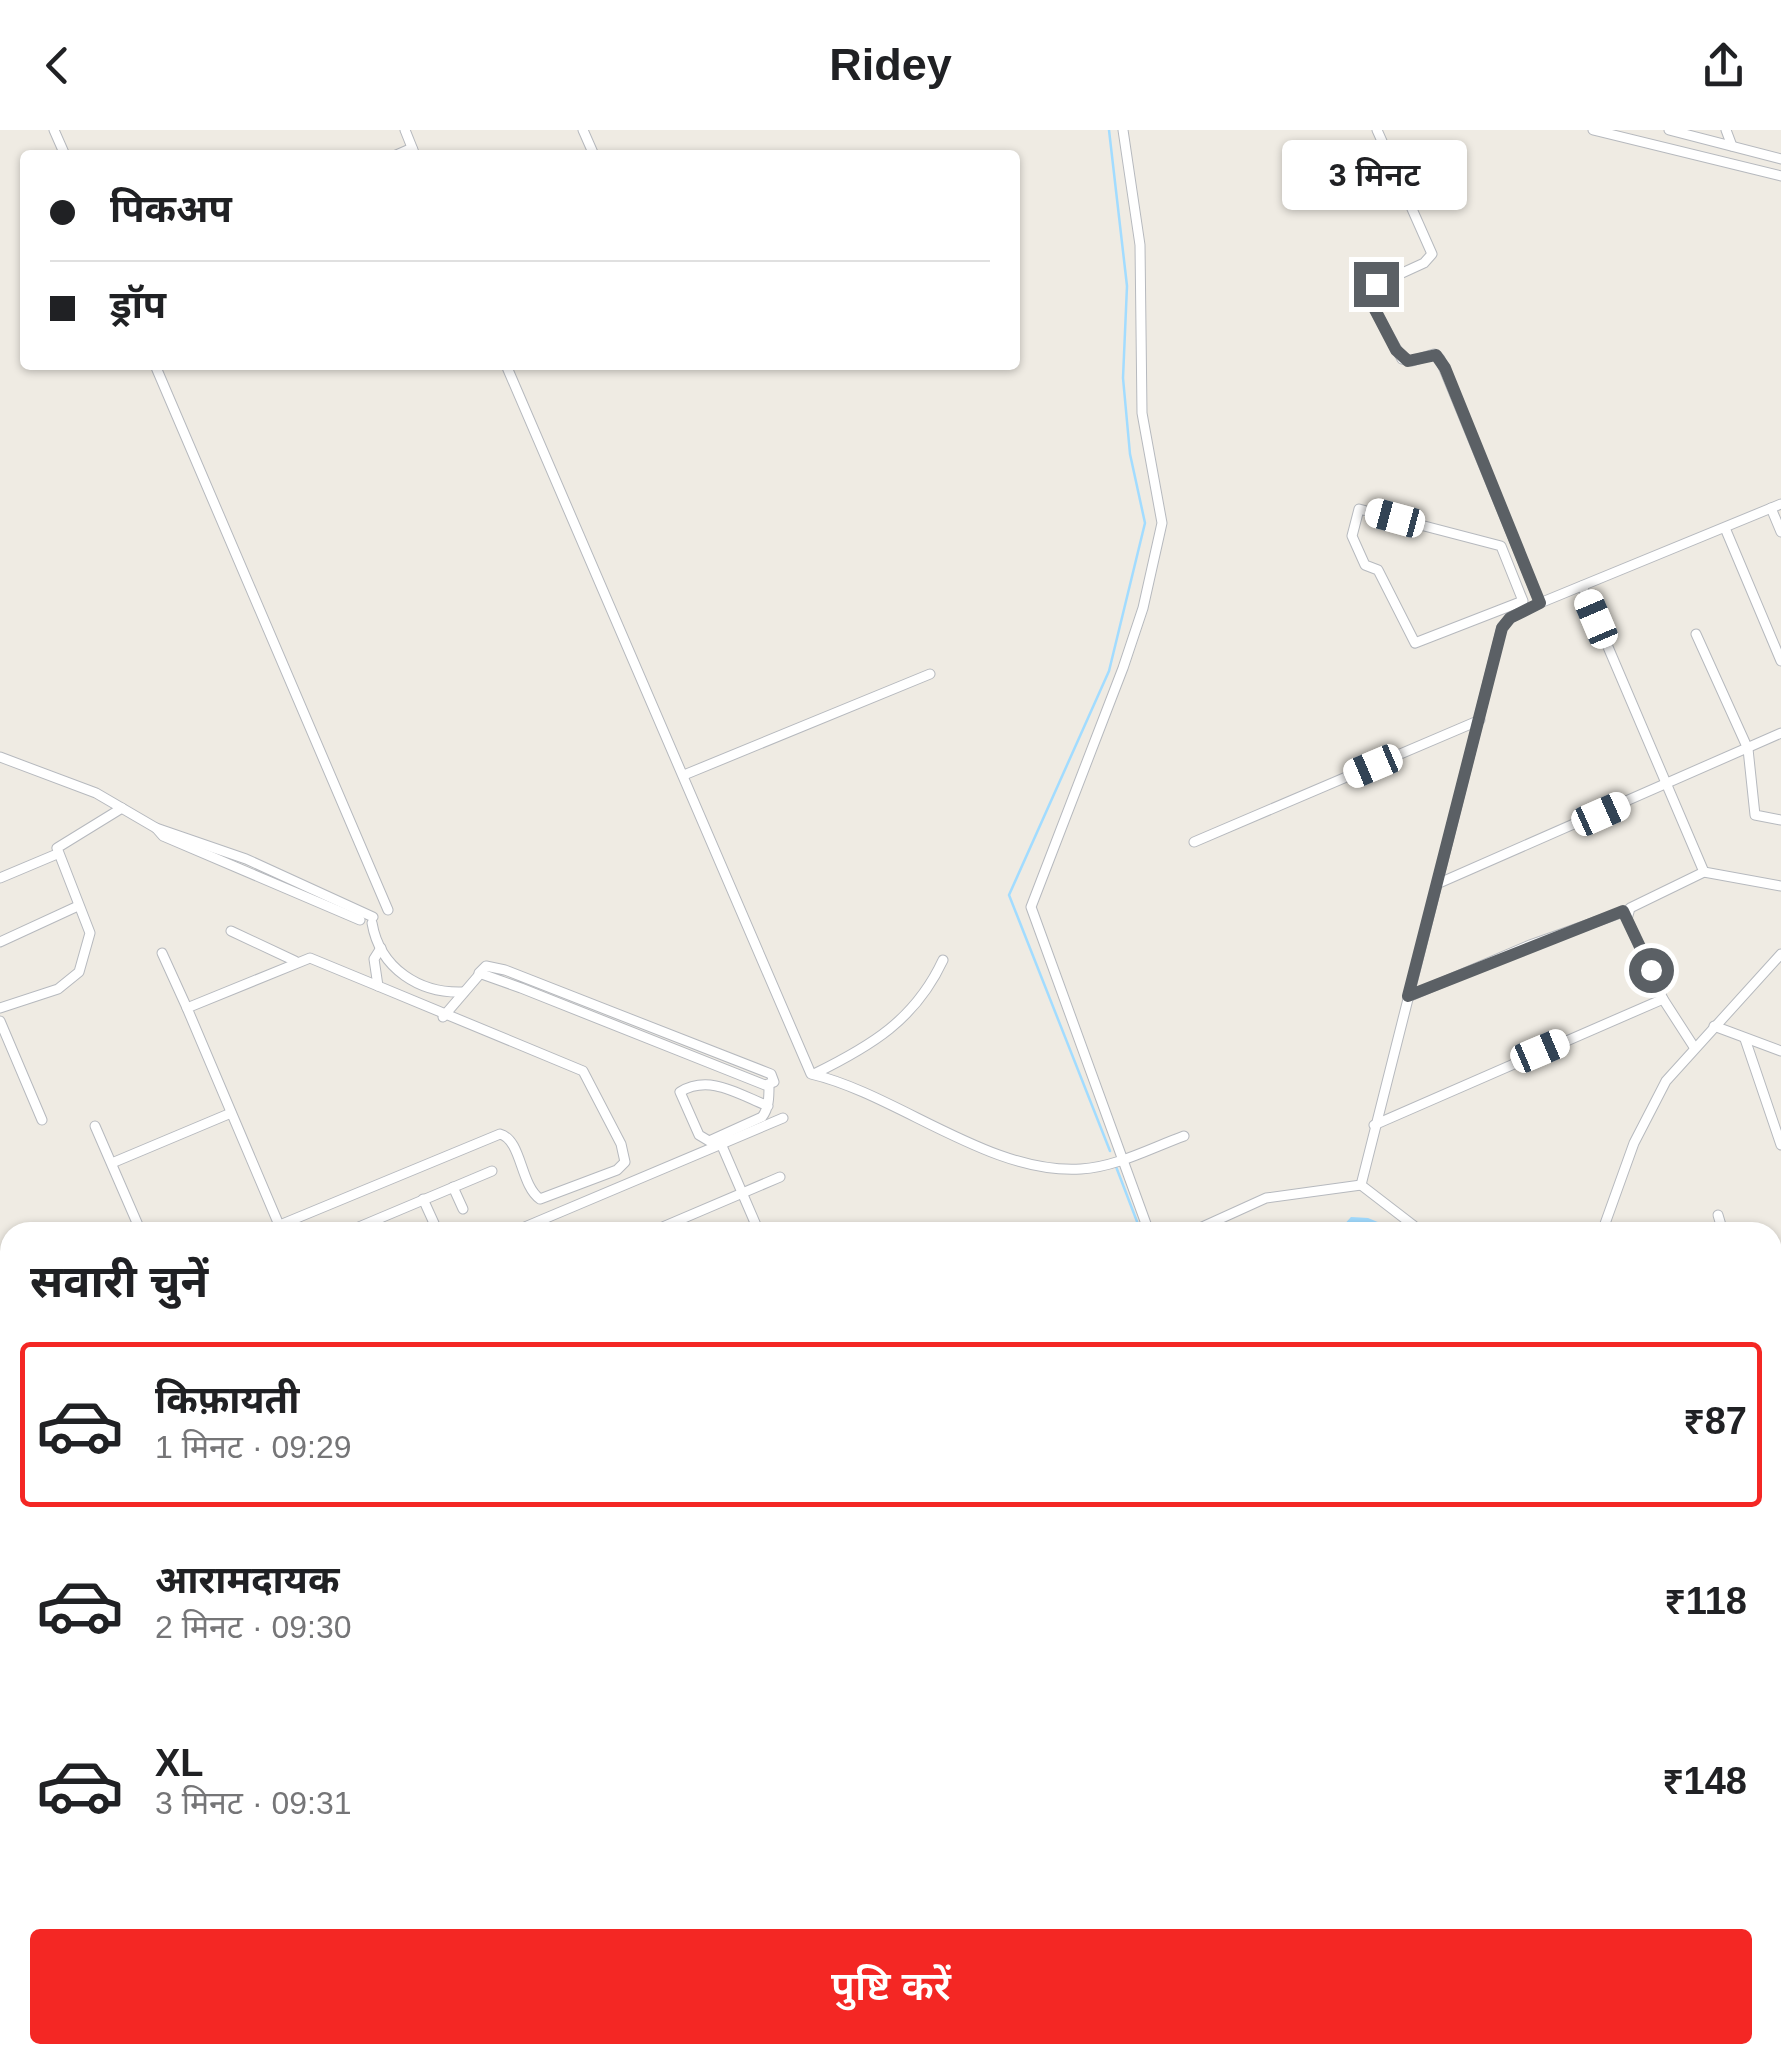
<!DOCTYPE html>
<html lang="hi">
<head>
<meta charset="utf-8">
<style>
	body { margin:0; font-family:Helvetica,"Noto Sans Devanagari",sans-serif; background:#f2f2f2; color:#202124; height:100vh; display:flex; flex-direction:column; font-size:38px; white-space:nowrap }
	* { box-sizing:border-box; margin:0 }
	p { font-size:32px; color:#757577 }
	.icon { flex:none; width:55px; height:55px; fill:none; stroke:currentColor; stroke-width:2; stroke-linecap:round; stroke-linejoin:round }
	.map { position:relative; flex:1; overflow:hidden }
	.drawer { position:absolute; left:0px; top:1092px; width:1782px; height:842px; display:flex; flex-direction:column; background:#fff; border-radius:30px 30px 0 0; box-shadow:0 2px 8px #0004 }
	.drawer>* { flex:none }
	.guide { position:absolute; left:20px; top:20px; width:1000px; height:220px; border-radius:10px; box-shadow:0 2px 8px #0004; display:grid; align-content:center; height:220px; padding:0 30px; background:#fff }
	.end { position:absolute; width:45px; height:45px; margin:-22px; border:12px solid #5b6065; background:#fff; box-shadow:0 0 0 5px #fff }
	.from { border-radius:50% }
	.bubble { position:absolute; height:70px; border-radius:10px; background:#fff; box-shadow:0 2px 8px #0004; font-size:32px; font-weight:600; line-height:70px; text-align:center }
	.car { position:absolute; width:30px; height:60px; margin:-30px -15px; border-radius:12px; box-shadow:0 0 8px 2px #0007; background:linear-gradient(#fff 24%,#345 0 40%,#fff 0 76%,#345 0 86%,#fff 0) }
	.guide b { display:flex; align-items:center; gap:35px; height:95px; font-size:38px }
	.guide b+b { border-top:2px solid #e0e0e0 }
	.guide i { width:25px; height:25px; background:#202124 }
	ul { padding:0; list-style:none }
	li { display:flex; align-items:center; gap:30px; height:165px; margin:0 20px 15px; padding:0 10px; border:5px solid transparent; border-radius:10px }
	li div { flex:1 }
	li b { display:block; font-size:38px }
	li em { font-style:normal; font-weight:600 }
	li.selected { border-color:#f42724 }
	li>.icon { width:90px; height:90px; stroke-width:1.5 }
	h2 { padding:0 30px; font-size:45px; line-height:120px }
	.cta { display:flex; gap:20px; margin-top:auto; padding:20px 30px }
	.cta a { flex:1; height:115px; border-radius:10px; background:#f42724; color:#fff; font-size:40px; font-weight:600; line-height:115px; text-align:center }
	header { display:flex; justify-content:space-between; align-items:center; height:130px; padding:0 30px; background:#fff; font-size:45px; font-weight:600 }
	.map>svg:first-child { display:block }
</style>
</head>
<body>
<header><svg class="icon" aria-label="back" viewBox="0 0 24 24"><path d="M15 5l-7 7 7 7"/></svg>Ridey<svg class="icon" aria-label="share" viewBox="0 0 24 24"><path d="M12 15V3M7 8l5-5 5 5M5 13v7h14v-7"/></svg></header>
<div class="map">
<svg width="1781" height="1934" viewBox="0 0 1781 1934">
	<rect width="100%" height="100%" fill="#efebe3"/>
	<path fill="#a2dcff" d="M1351,1087l17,1 34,14h-113l52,-4z"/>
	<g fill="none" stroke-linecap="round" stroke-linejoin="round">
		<g stroke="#a2dcff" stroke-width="2.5">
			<path d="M1109,0l18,156 -4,92 7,76 15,69 -36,148 -100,224 101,256"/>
			<path d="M1115,1034l26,68"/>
		</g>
		<g stroke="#cac8c4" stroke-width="12" stroke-dasharray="12 6" stroke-linecap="butt">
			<path d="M779,1934l12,-9"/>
			<path d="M797,1934l11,-9"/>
		</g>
		<defs>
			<g id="minor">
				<path d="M54,0l11,25"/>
				<path d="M405,0l10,25"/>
				<path d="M583,0l11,25"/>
				<path d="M1123,0l17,115 2,168 20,110 -19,85 -20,60 -92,239 118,325"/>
				<path d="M1377,0l55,124 -8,9 -48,22 -5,18 31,56 10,2 22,-7 6,5 100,244"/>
				<path d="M1593,0l188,46"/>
				<path d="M1669,0l112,29"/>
				<path d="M1726,0l6,16"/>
				<path d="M396,25l16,-7"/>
				<path d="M155,235l233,545"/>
				<path d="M506,235l305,709c86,20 179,101 270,95 35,-2 70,-21 103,-33"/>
				<path d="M1771,378l10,24"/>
				<path d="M1359,379l142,37 22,55 -108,42 -37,-73 -13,-5 -13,-29z"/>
				<path d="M1725,398l56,133"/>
				<path d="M1582,456l122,286"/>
				<path d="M1696,504l52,115 7,66 26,5"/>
				<path d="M0,627l96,36 60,35 7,8 197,84"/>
				<path d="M684,645l246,-101"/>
				<path d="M156,698l90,31 127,58"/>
				<path d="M1194,712l286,-122"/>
				<path d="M0,748l57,-24"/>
				<path d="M1437,754l344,-151"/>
				<path d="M372,793c8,46 48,71 92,69"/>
				<path d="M231,801l64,30"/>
				<path d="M0,812l78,-36"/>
				<path d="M162,823l25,55"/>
				<path d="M486,836l19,4 266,104 3,8 -9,3 -244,-97 -42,-15z"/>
				<path d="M1408,867l122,-52 96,-34"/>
				<path d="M1663,869l31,48"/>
				<path d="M0,878l58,-19 21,-17 11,-39 -33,-85 65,-40"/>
				<path d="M443,887l36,-42"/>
				<path d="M0,891l42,99"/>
				<path d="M1714,896l67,25"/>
				<path d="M1745,909l36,106"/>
				<path d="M814,944c57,-28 101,-54 129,-114"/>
				<path d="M768,976c-30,-12 -59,-32 -88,-14l19,43 10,6 53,-24c7,-9 7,-20 7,-31"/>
				<path d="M1374,995l289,-126 -36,-80 3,-11 74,-36 77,14"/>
				<path d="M95,996l46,106"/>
				<path d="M722,1016l37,86"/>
				<path d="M112,1033l119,-50"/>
				<path d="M1361,1055l141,-558 8,-9 30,-15 241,-99"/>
				<path d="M1361,1055l61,47"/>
				<path d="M453,1057l10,22"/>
				<path d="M423,1069l15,33"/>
				<path d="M1718,1085l5,17"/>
				<path d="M263,1102l237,-98c22,6 20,51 40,65l77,-29 8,-8 -4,-18 -38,-73 -205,-85 -4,-27 7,-11"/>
				<path d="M282,1102l-95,-224 123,-50 68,28"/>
				<path d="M347,1102l145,-61"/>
				<path d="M513,1102l270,-114"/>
				<path d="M651,1102l129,-55"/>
				<path d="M1191,1102l75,-34 95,-13"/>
				<path d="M1602,1102l32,-89 32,-62 115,-127"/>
				<path d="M0,1177l10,24"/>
				<path d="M0,1254l10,-5"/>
				<path d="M0,1264l10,24"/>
				<path d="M1772,1296l9,5"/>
				<path d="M1772,1331l9,19"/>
				<path d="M1772,1423l8,16"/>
				<path d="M1772,1527l9,20"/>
				<path d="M1772,1669h1"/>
				<path d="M3,1733l7,18"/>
				<path d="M0,1815l10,-4"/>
				<path d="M0,1879l10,23"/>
				<path d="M20,1925l4,9"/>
				<path d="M414,1925l4,9"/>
				<path d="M83,1934l20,-9"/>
				<path d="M253,1934l27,-9"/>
			</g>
			<g id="tertiary">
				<path d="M0,1470l10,23"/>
				<path d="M0,1602l10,2"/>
				<path d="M0,1666l10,2"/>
				<path d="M191,1925l4,9"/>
				<path d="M1035,1925l36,9"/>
				<path d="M1231,1925l33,9"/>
				<path d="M744,1934l11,-9"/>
				<path d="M817,1934l12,-9"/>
			</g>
			<g id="secondary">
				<path d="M1772,1152l9,-7"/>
				<path d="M1772,1164l9,-7"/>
			</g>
			<g id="trunk">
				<path d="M0,1626l10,3"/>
				<path d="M0,1652l10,2"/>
				<path d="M1085,1925l33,9"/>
				<path d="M1171,1925l33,9"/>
			</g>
		</defs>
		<use href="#minor" stroke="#b6b9be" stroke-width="11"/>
		<use href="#tertiary" stroke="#b6b9be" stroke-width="14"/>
		<use href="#secondary" stroke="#b4b9be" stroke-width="15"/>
		<use href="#trunk" stroke="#f19800" stroke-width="18"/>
		<use href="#minor" stroke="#fff" stroke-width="9"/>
		<use href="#tertiary" stroke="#fff" stroke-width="11"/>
		<use href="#secondary" stroke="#fff" stroke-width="12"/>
		<use href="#trunk" stroke="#ffe398" stroke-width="15"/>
	</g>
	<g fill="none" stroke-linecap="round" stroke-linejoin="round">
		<path stroke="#5b6065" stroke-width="12" d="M1376,154l-5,18 25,48 12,11 28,-6 9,13 95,235 -30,15 -8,10 -94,368 215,-85 28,59"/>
	</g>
</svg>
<i class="end from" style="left:1651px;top:840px"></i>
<i class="end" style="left:1376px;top:154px"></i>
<div class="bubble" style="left:1282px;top:10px;width:185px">3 मिनट</div>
<i class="car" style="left:1395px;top:388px;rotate:285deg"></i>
<i class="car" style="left:1596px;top:489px;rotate:337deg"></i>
<i class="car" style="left:1373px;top:636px;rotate:247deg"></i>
<i class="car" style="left:1601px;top:684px;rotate:66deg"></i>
<i class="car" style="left:1540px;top:921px;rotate:67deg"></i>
<div class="guide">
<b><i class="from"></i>पिकअप</b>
<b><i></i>ड्रॉप</b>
</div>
<section class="drawer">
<h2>सवारी चुनें</h2>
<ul>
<li class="selected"><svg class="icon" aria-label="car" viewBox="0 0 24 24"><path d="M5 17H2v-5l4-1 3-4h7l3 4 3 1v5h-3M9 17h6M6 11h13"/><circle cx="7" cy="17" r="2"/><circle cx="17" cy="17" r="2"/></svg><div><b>किफ़ायती</b><p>1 मिनट · 09:29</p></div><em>₹87</em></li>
<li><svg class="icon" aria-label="car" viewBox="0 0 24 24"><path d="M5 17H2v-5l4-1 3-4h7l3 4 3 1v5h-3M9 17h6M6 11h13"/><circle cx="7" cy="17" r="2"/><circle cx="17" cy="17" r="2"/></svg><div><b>आरामदायक</b><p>2 मिनट · 09:30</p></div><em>₹118</em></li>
<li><svg class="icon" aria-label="car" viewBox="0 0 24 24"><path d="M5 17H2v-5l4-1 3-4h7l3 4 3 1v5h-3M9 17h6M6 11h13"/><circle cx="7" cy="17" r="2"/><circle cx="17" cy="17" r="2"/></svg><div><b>XL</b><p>3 मिनट · 09:31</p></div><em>₹148</em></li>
</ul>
<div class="cta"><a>पुष्टि करें</a></div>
</section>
</div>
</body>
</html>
